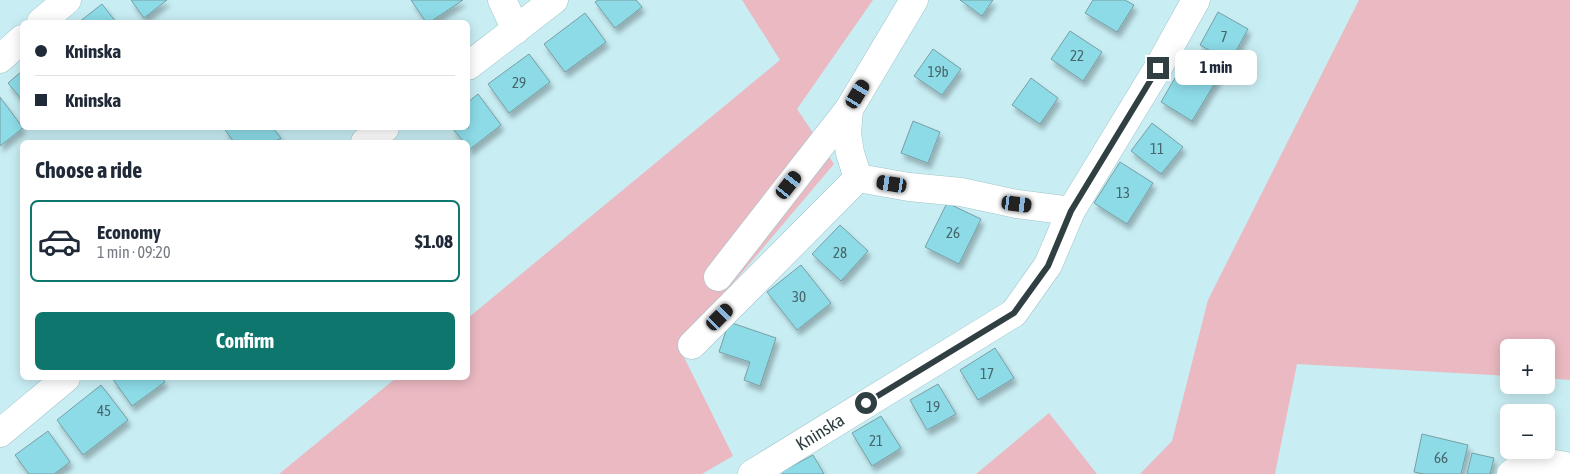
<!DOCTYPE html>
<html lang="en">
<head>
<meta charset="utf-8">
<style>
	body { margin:0; font-family:"Asap Condensed",sans-serif; background:#f2f2f3; color:#1f2937; height:100vh; display:flex; flex-direction:column; font-size:19px; white-space:nowrap }
	* { box-sizing:border-box; margin:0 }
	p { font-size:16px; color:#747a83 }
	.icon { flex:none; width:28px; height:28px; fill:none; stroke:currentColor; stroke-width:2; stroke-linecap:round; stroke-linejoin:round }
	.map { position:relative; flex:1; overflow:hidden }
	.panel { position:absolute; left:20px; top:140px; width:450px; height:240px; display:flex; flex-direction:column; background:#fff; border-radius:8px; box-shadow:0 2px 12px #0003 }
	.panel>* { flex:none }
	.hud { position:absolute; left:20px; top:20px; width:450px; height:110px; border-radius:8px; box-shadow:0 2px 12px #0003; display:grid; align-content:center; height:110px; padding:0 15px; background:#fff }
	.buttons { position:absolute; left:1500px; top:339px; display:grid; gap:10px }
	.buttons a { display:grid; place-items:center; width:55px; height:55px; border-radius:8px; background:#fff; box-shadow:0 2px 12px #0003; font-size:25px }
	.end { position:absolute; width:22px; height:22px; margin:-11px; border:6px solid #303f42; background:#fff; box-shadow:0 0 0 2px #fff }
	.from { border-radius:50% }
	.bubble { position:absolute; height:35px; border-radius:8px; background:#fff; box-shadow:0 2px 12px #0003; font-size:16px; font-weight:700; line-height:35px; text-align:center }
	.car { position:absolute; width:15px; height:30px; margin:-15px -8px; border-radius:6px; box-shadow:0 0 4px 1px #0007; background:linear-gradient(#222 24%,#8ab4d8 0 40%,#222 0 76%,#8ab4d8 0 86%,#222 0) }
	.hud b { display:flex; align-items:center; gap:18px; height:48px; font-size:19px }
	.hud b+b { border-top:1px solid #e0e1e3 }
	.hud i { width:12px; height:12px; background:#1f2937 }
	ul { padding:0; list-style:none }
	li { display:flex; align-items:center; gap:15px; height:82px; margin:0 10px 8px; padding:0 5px; border:2px solid transparent; border-radius:8px }
	li div { flex:1 }
	li b { display:block; font-size:19px }
	li em { font-style:normal; font-weight:700 }
	li.current { border-color:#0f766e }
	li>.icon { width:45px; height:45px; stroke-width:1.5 }
	h2 { padding:0 15px; font-size:22px; line-height:60px }
	.cta { display:flex; gap:10px; margin-top:auto; padding:10px 15px }
	.cta a { flex:1; height:58px; border-radius:8px; background:#0f766e; color:#fff; font-size:20px; font-weight:700; line-height:58px; text-align:center }
	.map>svg:first-child { display:block }
</style>
</head>
<body>
<div class="map">
<svg width="1570" height="474" viewBox="0 0 1570 474">
	<defs>
		<filter id="shadow"><feDropShadow dx="3" dy="5.5" stdDeviation="2.5" flood-color="#0004"/></filter>
	</defs>
	<rect width="100%" height="100%" fill="#c8eef4"/>
	<g fill="#ebb9c2">
		<path d="M742,0h131l-76,109 37,55 -155,183 54,109 -31,18h-423l117,-96h72v-60l312,-258z"/>
		<path d="M1359,0h211v380l-24,-2v-30h-37v28l-212,-12 -22,110h-135l32,-33 36,-141z"/>
		<path d="M1049,413l48,61h-121z"/>
	</g>
	<g fill="#8cdbe7" stroke="#799ea4" filter="url(#shadow)">
		<path d="M131,0h36l-23,18z"/>
		<path d="M411,0h52l-33,22h-4z"/>
		<path d="M598,0h38l6,7 -27,21 -20,-26z"/>
		<path d="M960,0h33l-11,16z"/>
		<path d="M1093,0h32l9,5 -17,27 -32,-19z"/>
		<path d="M102,4l14,18h-37z"/>
		<path d="M1218,12l30,17 -18,33 -30,-17z"/>
		<path d="M585,13l21,29 -41,30 -21,-28z"/>
		<path d="M1070,31l32,21 -19,29 -32,-22z"/>
		<path d="M933,49l28,20 -19,26 -28,-19z"/>
		<path d="M529,54l21,28 -41,31 -21,-29z"/>
		<path d="M1189,54l32,19 -29,48 -31,-19z"/>
		<path d="M22,71v29l-14,-17z"/>
		<path d="M1031,78l27,20 -18,26 -28,-19z"/>
		<path d="M478,94l23,31 -32,25 -1,-3v-5h-4l-12,-14h16v-26z"/>
		<path d="M0,97l23,31 -23,18z"/>
		<path d="M913,121l27,11 -12,31 -27,-10z"/>
		<path d="M1152,123l31,24 -22,27 -30,-23z"/>
		<path d="M229,128h44l8,10 -7,4h-40l-9,-12z"/>
		<path d="M1120,162l33,21 -26,41 -33,-21z"/>
		<path d="M947,203l34,16 -22,45 -34,-17z"/>
		<path d="M840,225l28,26 -27,30 -29,-27z"/>
		<path d="M801,265l30,38 -34,27 -30,-38z"/>
		<path d="M729,322l47,16 -16,48 -16,-6 6,-18 -31,-10z"/>
		<path d="M995,348l19,30 -36,22 -18,-30z"/>
		<path d="M112,378h50l3,4 -33,24z"/>
		<path d="M938,384l18,30 -29,16 -17,-30z"/>
		<path d="M101,385l27,35 -45,35 -26,-35z"/>
		<path d="M881,416l20,32 -29,18 -20,-33z"/>
		<path d="M48,431l22,31 -16,12h-25l-14,-19z"/>
		<path d="M1422,434l46,11 -7,29h-37l-10,-2z"/>
		<path d="M1472,453l22,5 -4,16h-23z"/>
		<path d="M813,455l11,19h-41l-2,-2z"/>
	</g>
	<g fill="none" stroke-linecap="round" stroke-linejoin="round">
		<defs>
			<g id="minor">
				<path d="M502,0l14,30"/>
				<path d="M41,22l26,-22"/>
				<path d="M0,59l22,-20"/>
				<path d="M858,178l51,9 52,5 56,12 54,7"/>
				<path d="M858,178l-8,-25 -3,-19 2,-25 65,-109"/>
				<path d="M718,277l131,-168"/>
				<path d="M692,345l166,-167"/>
				<path id="s1" d="M752,474l262,-161 34,-48 23,-54 87,-143 38,-68"/>
				<path d="M1511,474c20,-17 35,-12 59,-7"/>
			</g>
			<g id="major">
				<path d="M468,66l86,-66"/>
				<path d="M365,142l20,-14"/>
				<path d="M0,433l66,-55"/>
			</g>
		</defs>
		<use href="#minor" stroke="#9fc5cb" stroke-width="29"/>
		<use href="#major" stroke="#9fc5cb" stroke-width="29"/>
		<use href="#minor" stroke="#fff" stroke-width="28"/>
		<use href="#major" stroke="#fff" stroke-width="28"/>
	</g>
	<g fill="none" stroke-linecap="round" stroke-linejoin="round">
		<path stroke="#303f42" stroke-width="6" d="M866,403l148,-90 34,-47 23,-55 87,-143"/>
	</g>
	<g text-anchor="middle" stroke-width="4" stroke-linejoin="round" paint-order="stroke">
		<g font-size="15" fill="#47666b">
			<text x="1224" y="42">7</text>
			<text x="1077" y="61">22</text>
			<text x="938" y="77">19b</text>
			<text x="519" y="88">29</text>
			<text x="1157" y="154">11</text>
			<text x="1123" y="198">13</text>
			<text x="953" y="238">26</text>
			<text x="840" y="258">28</text>
			<text x="799" y="302">30</text>
			<text x="987" y="379">17</text>
			<text x="933" y="412">19</text>
			<text x="104" y="416">45</text>
			<text x="876" y="446">21</text>
			<text x="1441" y="463">66</text>
		</g>
		<g font-size="18" fill="#303f42" stroke="#fff">
			<text dy="6" stroke="none"><textPath href="#s1" startOffset="80">Kninska</textPath></text>
		</g>
	</g>
</svg>
<div class="buttons">
<a>+</a>
<a>−</a>
</div>
<i class="end from" style="left:866px;top:403px"></i>
<i class="end" style="left:1158px;top:68px"></i>
<div class="bubble" style="left:1175px;top:50px;width:82px">1 min</div>
<i class="car" style="left:858px;top:94px;rotate:31deg"></i>
<i class="car" style="left:892px;top:184px;rotate:279deg"></i>
<i class="car" style="left:789px;top:185px;rotate:38deg"></i>
<i class="car" style="left:1017px;top:204px;rotate:97deg"></i>
<i class="car" style="left:720px;top:317px;rotate:45deg"></i>
<div class="hud">
<b><i class="from"></i>Kninska</b>
<b><i></i>Kninska</b>
</div>
<section class="panel">
<h2>Choose a ride</h2>
<ul>
<li class="current"><svg class="icon" aria-label="car" viewBox="0 0 24 24"><path d="M5 17H2v-5l4-1 3-4h7l3 4 3 1v5h-3M9 17h6M6 11h13"/><circle cx="7" cy="17" r="2"/><circle cx="17" cy="17" r="2"/></svg><div><b>Economy</b><p>1 min · 09:20</p></div><em>$1.08</em></li>
</ul>
<div class="cta"><a>Confirm</a></div>
</section>
</div>
</body>
</html>
